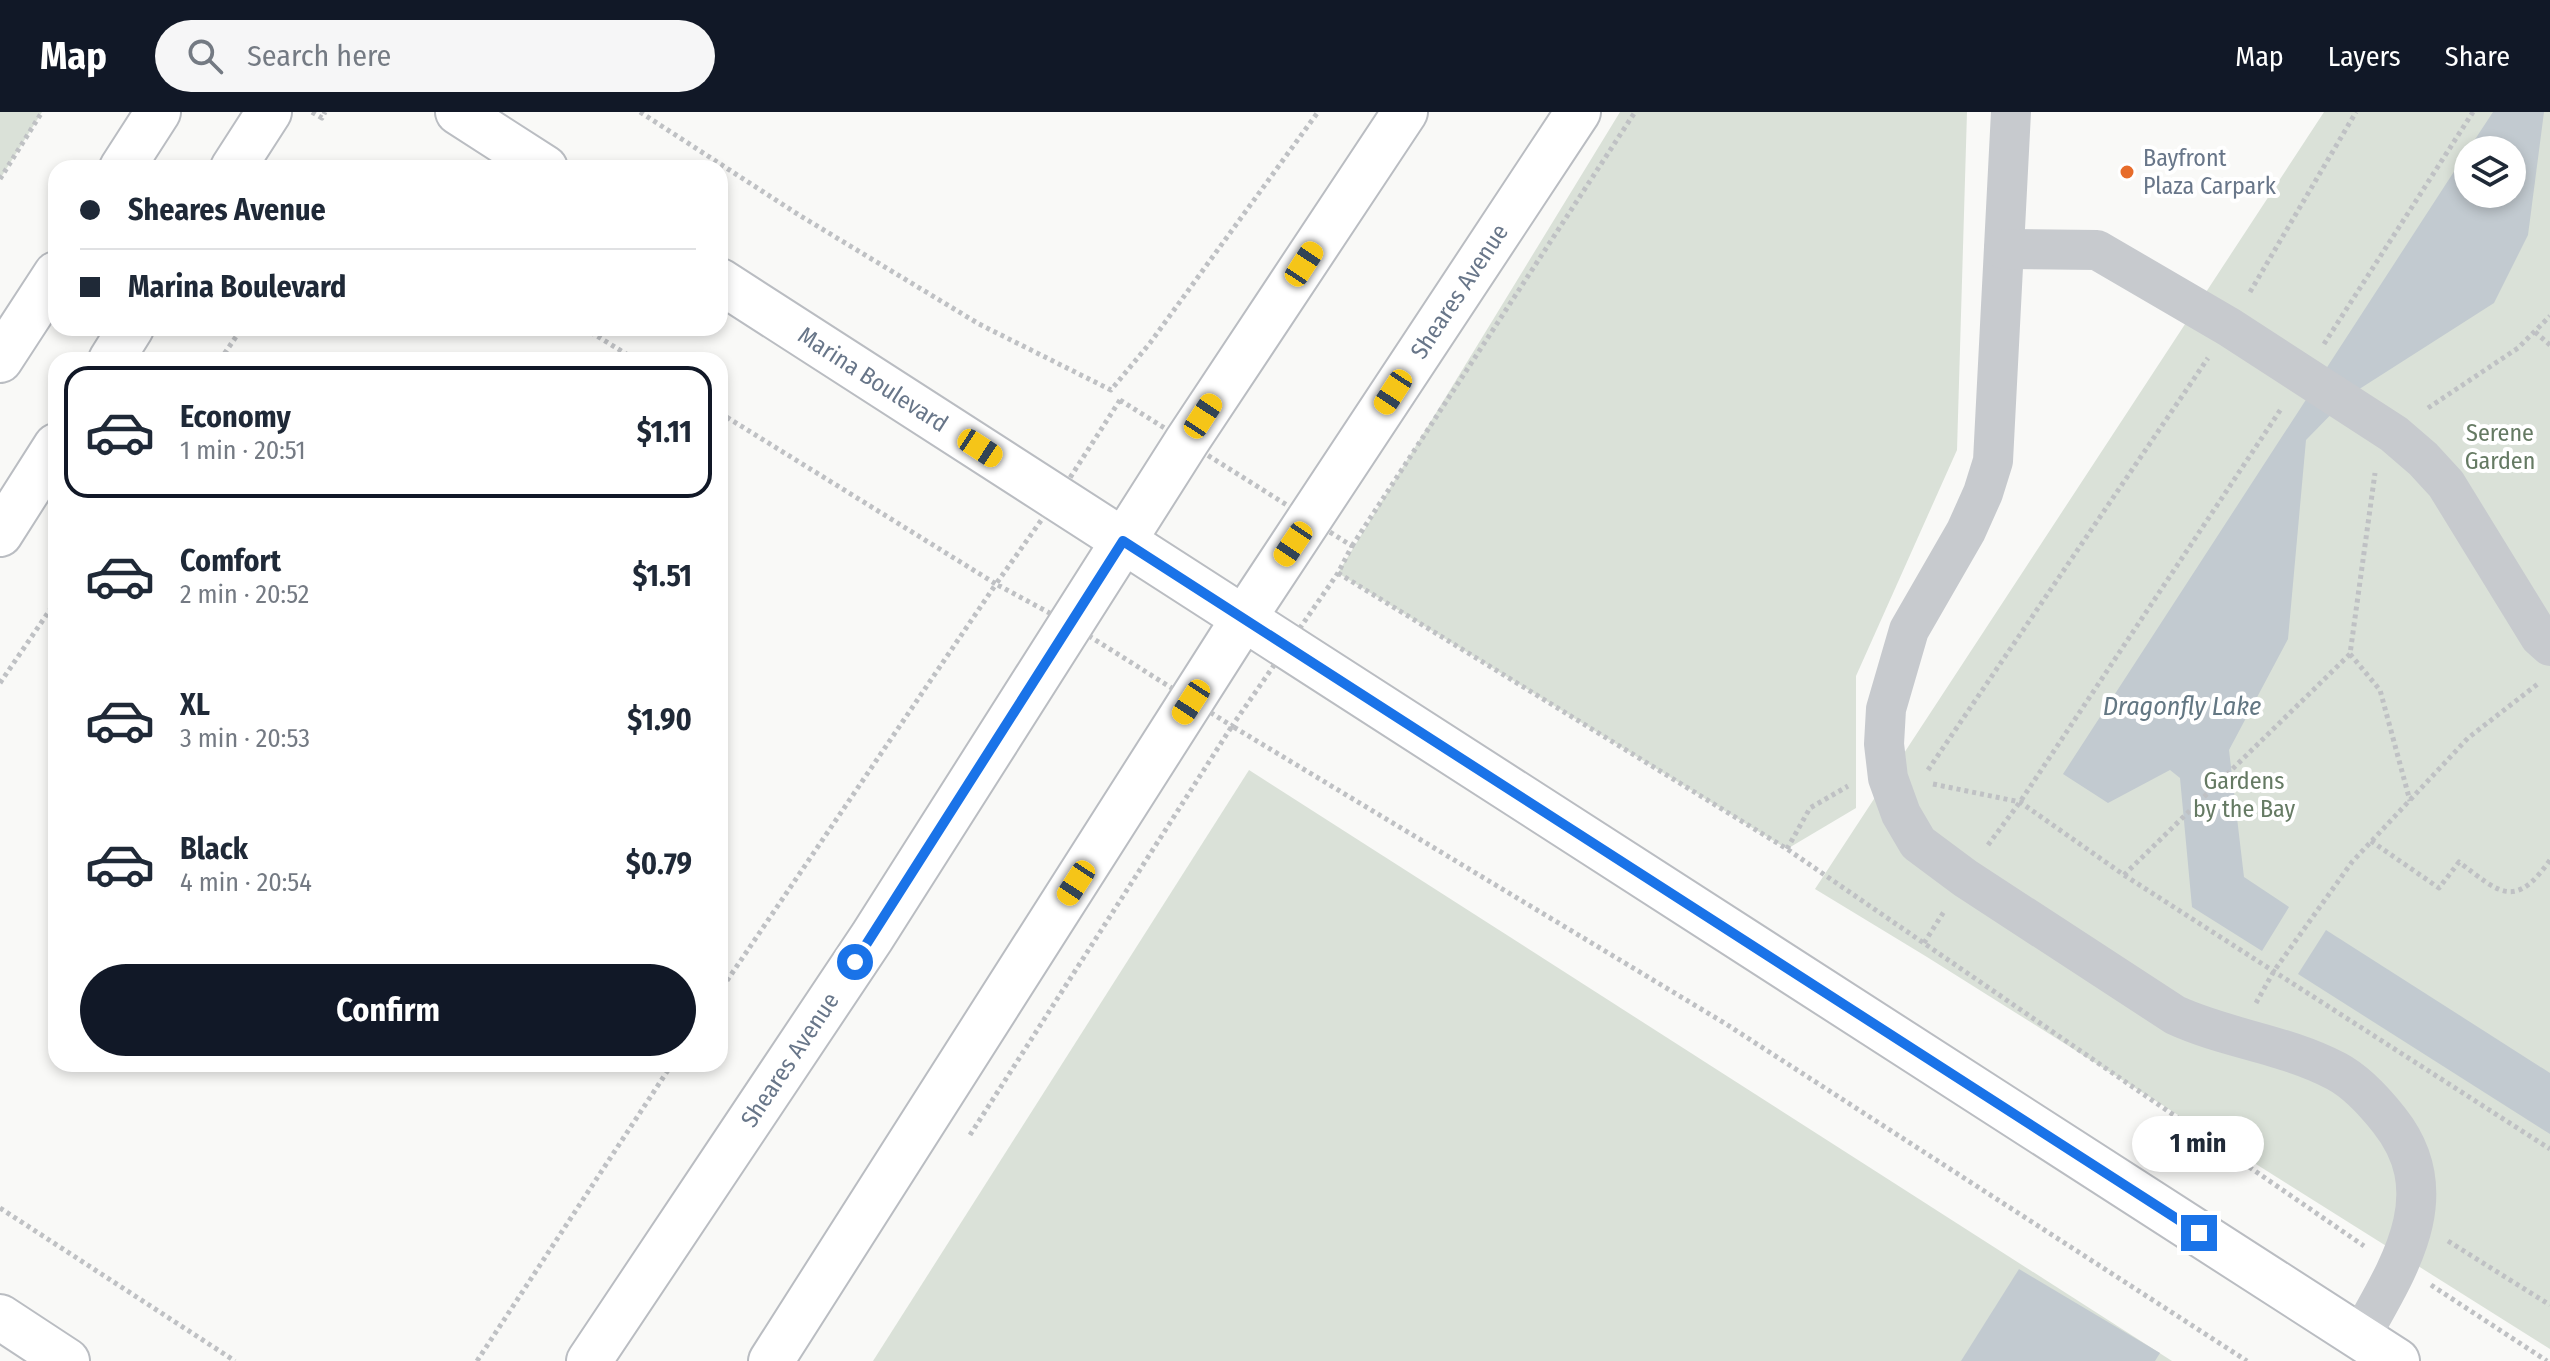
<!DOCTYPE html>
<html lang="en">
<head>
<meta charset="utf-8">
<style>
	body { margin:0; font-family:"Fira Sans Condensed",sans-serif; background:#f6f6f7; color:#1f2937; height:100vh; display:flex; flex-direction:column; font-size:30px; white-space:nowrap }
	* { box-sizing:border-box; margin:0 }
	p { font-size:26px; color:#747a83 }
	.icon { flex:none; width:44px; height:44px; fill:none; stroke:currentColor; stroke-width:2; stroke-linecap:round; stroke-linejoin:round }
	.map { position:relative; flex:1; overflow:hidden }
	.details { position:absolute; left:48px; top:240px; width:680px; height:720px; display:flex; flex-direction:column; background:#fff; border-radius:24px; box-shadow:0 4px 12px #0003 }
	.details>* { flex:none }
	.banner { position:absolute; left:48px; top:48px; width:680px; height:176px; border-radius:24px; box-shadow:0 4px 12px #0003; display:grid; align-content:center; height:176px; padding:0 32px; background:#fff }
	.tools { position:absolute; left:2454px; top:24px; display:grid; gap:16px }
	.tools a { display:grid; place-items:center; width:72px; height:72px; border-radius:50%; background:#fff; box-shadow:0 4px 12px #0003; font-size:40px }
	.end { position:absolute; width:36px; height:36px; margin:-18px; border:10px solid #1a73e8; background:#fff; box-shadow:0 0 0 4px #fff }
	.from { border-radius:50% }
	.bubble { position:absolute; height:56px; border-radius:28px; background:#fff; box-shadow:0 4px 12px #0003; font-size:26px; font-weight:700; line-height:56px; text-align:center }
	.car { position:absolute; width:24px; height:48px; margin:-24px -12px; border-radius:10px; box-shadow:0 0 6px 2px #0007; background:linear-gradient(#f5c518 24%,#345 0 40%,#f5c518 0 76%,#345 0 86%,#f5c518 0) }
	.banner b { display:flex; align-items:center; gap:28px; height:76px; font-size:30px }
	.banner b+b { border-top:2px solid #e0e1e3 }
	.banner i { width:20px; height:20px; background:#1f2937 }
	ul { padding:14px 0 0; list-style:none }
	li { display:flex; align-items:center; gap:24px; height:132px; margin:0 16px 12px; padding:0 16px; border:4px solid transparent; border-radius:24px }
	li div { flex:1 }
	li b { display:block; font-size:30px }
	li em { font-style:normal; font-weight:700 }
	li.current { border-color:#111827 }
	li>.icon { width:72px; height:72px; stroke-width:1.5 }
	.action { display:flex; gap:16px; margin-top:auto; padding:16px 32px }
	.action a { flex:1; height:92px; border-radius:48px; background:#111827; color:#fff; font-size:32px; font-weight:700; line-height:92px; text-align:center }
	header { display:flex; align-items:center; gap:48px; box-sizing:border-box; height:112px; padding:0 40px; background:#111827; color:#fff }
	header strong { font-size:38px }
	nav { display:flex; gap:44px; margin-inline-start:auto; font-size:28px }
	.search { width:560px; height:72px; background:#f6f6f7; display:flex; align-items:center; gap:20px; box-sizing:border-box; padding:0 28px; border-radius:44px; color:#747a83; font-size:30px }
	.map>svg:first-child { display:block }
</style>
</head>
<body>
<header>
<strong>Map</strong>
<div class="search"><svg class="icon" aria-label="search" viewBox="0 0 24 24"><circle cx="10" cy="10" r="6"/><path d="M15 15l6 6"/></svg>Search here</div>
<nav><a>Map</a><a>Layers</a><a>Share</a></nav>
</header>
<div class="map">
<svg width="2550" height="1249" viewBox="0 0 2550 1249">
	<rect width="100%" height="100%" fill="#f9f9f7"/>
	<g fill="#dae1d8" fill-rule="evenodd">
		<path d="M0,0h42l-42,67z"/>
		<path d="M1620,0h347l-10,338 -101,226v132l-69,41 -449,-276z"/>
		<path d="M2324,0h226v1237l-623,-392 -112,-68zM2468,38h44v44h-44z"/>
		<path d="M1249,658l923,591h-1299z"/>
	</g>
	<g fill="#c2cad0">
		<path d="M2493,0h51l-16,123 -34,68 -144,92 -44,45 -18,199 -59,111 15,127 45,30 -27,44 -70,-44 -12,-129 -10,-8 -62,33 -45,-29 405,-624v44h44v-44h-44z"/>
		<path d="M2326,818l224,143v61l-252,-160z"/>
		<path d="M2019,1157l141,84 -5,8h-194z"/>
	</g>
	<g fill="none" stroke-linecap="round" stroke-linejoin="round">
		<defs>
			<g id="major">
				<path d="M458,0l87,56"/>
				<path d="M122,56l36,-56"/>
				<path d="M233,56l36,-56"/>
				<path id="s1" d="M720,169l1677,1080"/>
				<path d="M0,248l56,-86"/>
				<path d="M111,248l20,-32"/>
				<path d="M0,422l56,-88"/>
				<path d="M0,1205l67,44"/>
				<path id="s2" d="M589,1249l283,-424 315,-496 218,-329"/>
				<path id="s3" d="M771,1249l473,-743 334,-506"/>
			</g>
		</defs>
		<use href="#major" stroke="#babdc2" stroke-width="48"/>
		<g stroke="#bfc1c4" stroke-width="5" stroke-dasharray="4 4" stroke-linecap="butt">
			<path d="M312,0l10,6 3,-6"/>
			<path d="M640,0l159,103 180,109 132,66 39,-47 168,-231"/>
			<path d="M0,67l42,-67"/>
			<path d="M2250,180l106,-180"/>
			<path d="M584,216l52,32"/>
			<path d="M2535,220l15,13"/>
			<path d="M2324,232l149,-232"/>
			<path d="M220,248l22,-32"/>
			<path d="M1120,288l232,146 -14,27 -106,153 -162,-102 -74,-40 61,-86z"/>
			<path d="M2428,296l90,-60 32,-32"/>
			<path d="M720,301l276,171 -276,407"/>
			<path d="M1352,434l283,-434"/>
			<path d="M1338,461l449,276 577,397"/>
			<path d="M2350,542l30,36 30,111"/>
			<path d="M0,571l56,-82"/>
			<path d="M1928,658l280,-412"/>
			<path d="M1933,672l87,18 104,73 426,274"/>
			<path d="M2371,729l68,47 20,-26c41,31 56,48 91,-2"/>
			<path d="M1988,733l32,-43 261,-393"/>
			<path d="M1787,737l23,-41 38,-22"/>
			<path d="M2124,763l226,-221 25,-181"/>
			<path d="M1924,831l21,-33"/>
			<path d="M2256,891l18,-32 78,-109 116,-124 71,-55"/>
			<path d="M970,1023l262,-409 494,298 521,337"/>
			<path d="M0,1096l235,153"/>
			<path d="M2448,1129l102,64"/>
			<path d="M2431,1173l116,76"/>
			<path d="M477,1249l195,-297"/>
		</g>
		<g stroke="#c7cace" stroke-width="40">
			<path d="M2011,0l-18,349 -10,32 -17,38 -57,99 -23,79 -2,35 4,34 13,36 17,29 47,35 210,137c52,24 110,29 161,56 21,11 38,30 53,49 59,74 10,147 -29,217"/>
			<path d="M2004,137l93,1 132,77 165,107 29,25 23,25 94,153 10,9"/>
		</g>
		<use href="#major" stroke="#fff" stroke-width="44"/>
	</g>
	<g fill="none" stroke-linecap="round" stroke-linejoin="round">
		<path stroke="#1a73e8" stroke-width="10" d="M855,850l268,-421 1076,692"/>
	</g>
	<circle fill="#e76c2a" stroke="#fff" stroke-width="3" cx="2127" cy="60" r="8"/>
	<g text-anchor="middle" stroke-width="8" stroke-linejoin="round" paint-order="stroke">
		<g font-size="24" fill="#687689" stroke="#fff" text-anchor="start">
			<text x="2143" y="54">Bayfront<tspan x="2143" dy="28">Plaza Carpark</tspan></text>
		</g>
		<g font-size="24" fill="#687689" stroke="#fff">
			<text dy="8" stroke="none"><textPath href="#s3" startOffset="1272">Sheares Avenue</textPath></text>
			<text dy="8" stroke="none"><textPath href="#s1" startOffset="182">Marina Boulevard</textPath></text>
			<text dy="8" stroke="none"><textPath href="#s2" startOffset="362">Sheares Avenue</textPath></text>
		</g>
		<g font-size="24" fill="#657a63" stroke="#fff">
			<text x="2500" y="329">Serene<tspan x="2500" dy="28">Garden</tspan></text>
			<text x="2244" y="677">Gardens<tspan x="2244" dy="28">by the Bay</tspan></text>
		</g>
		<g font-size="26" font-style="italic" fill="#637783" stroke="#fff">
			<text x="2182" y="603">Dragonfly Lake</text>
		</g>
	</g>
</svg>
<div class="tools">
<a><svg class="icon" aria-label="layers" viewBox="0 0 24 24"><path d="M12 4l9 5-9 5-9-5zM3 14l9 5 9-5"/></svg></a>
</div>
<i class="end from" style="left:855px;top:850px"></i>
<i class="end" style="left:2199px;top:1121px"></i>
<div class="bubble" style="left:2132px;top:1004px;width:132px">1 min</div>
<i class="car" style="left:1304px;top:152px;rotate:33deg"></i>
<i class="car" style="left:1393px;top:280px;rotate:213deg"></i>
<i class="car" style="left:1203px;top:304px;rotate:33deg"></i>
<i class="car" style="left:980px;top:336px;rotate:123deg"></i>
<i class="car" style="left:1293px;top:432px;rotate:214deg"></i>
<i class="car" style="left:1191px;top:590px;rotate:213deg"></i>
<i class="car" style="left:1076px;top:771px;rotate:213deg"></i>
<div class="banner">
<b><i class="from"></i>Sheares Avenue</b>
<b><i></i>Marina Boulevard</b>
</div>
<section class="details">
<ul>
<li class="current"><svg class="icon" aria-label="car" viewBox="0 0 24 24"><path d="M5 17H2v-5l4-1 3-4h7l3 4 3 1v5h-3M9 17h6M6 11h13"/><circle cx="7" cy="17" r="2"/><circle cx="17" cy="17" r="2"/></svg><div><b>Economy</b><p>1 min · 20:51</p></div><em>$1.11</em></li>
<li><svg class="icon" aria-label="car" viewBox="0 0 24 24"><path d="M5 17H2v-5l4-1 3-4h7l3 4 3 1v5h-3M9 17h6M6 11h13"/><circle cx="7" cy="17" r="2"/><circle cx="17" cy="17" r="2"/></svg><div><b>Comfort</b><p>2 min · 20:52</p></div><em>$1.51</em></li>
<li><svg class="icon" aria-label="car" viewBox="0 0 24 24"><path d="M5 17H2v-5l4-1 3-4h7l3 4 3 1v5h-3M9 17h6M6 11h13"/><circle cx="7" cy="17" r="2"/><circle cx="17" cy="17" r="2"/></svg><div><b>XL</b><p>3 min · 20:53</p></div><em>$1.90</em></li>
<li><svg class="icon" aria-label="car" viewBox="0 0 24 24"><path d="M5 17H2v-5l4-1 3-4h7l3 4 3 1v5h-3M9 17h6M6 11h13"/><circle cx="7" cy="17" r="2"/><circle cx="17" cy="17" r="2"/></svg><div><b>Black</b><p>4 min · 20:54</p></div><em>$0.79</em></li>
</ul>
<div class="action"><a>Confirm</a></div>
</section>
</div>
</body>
</html>
